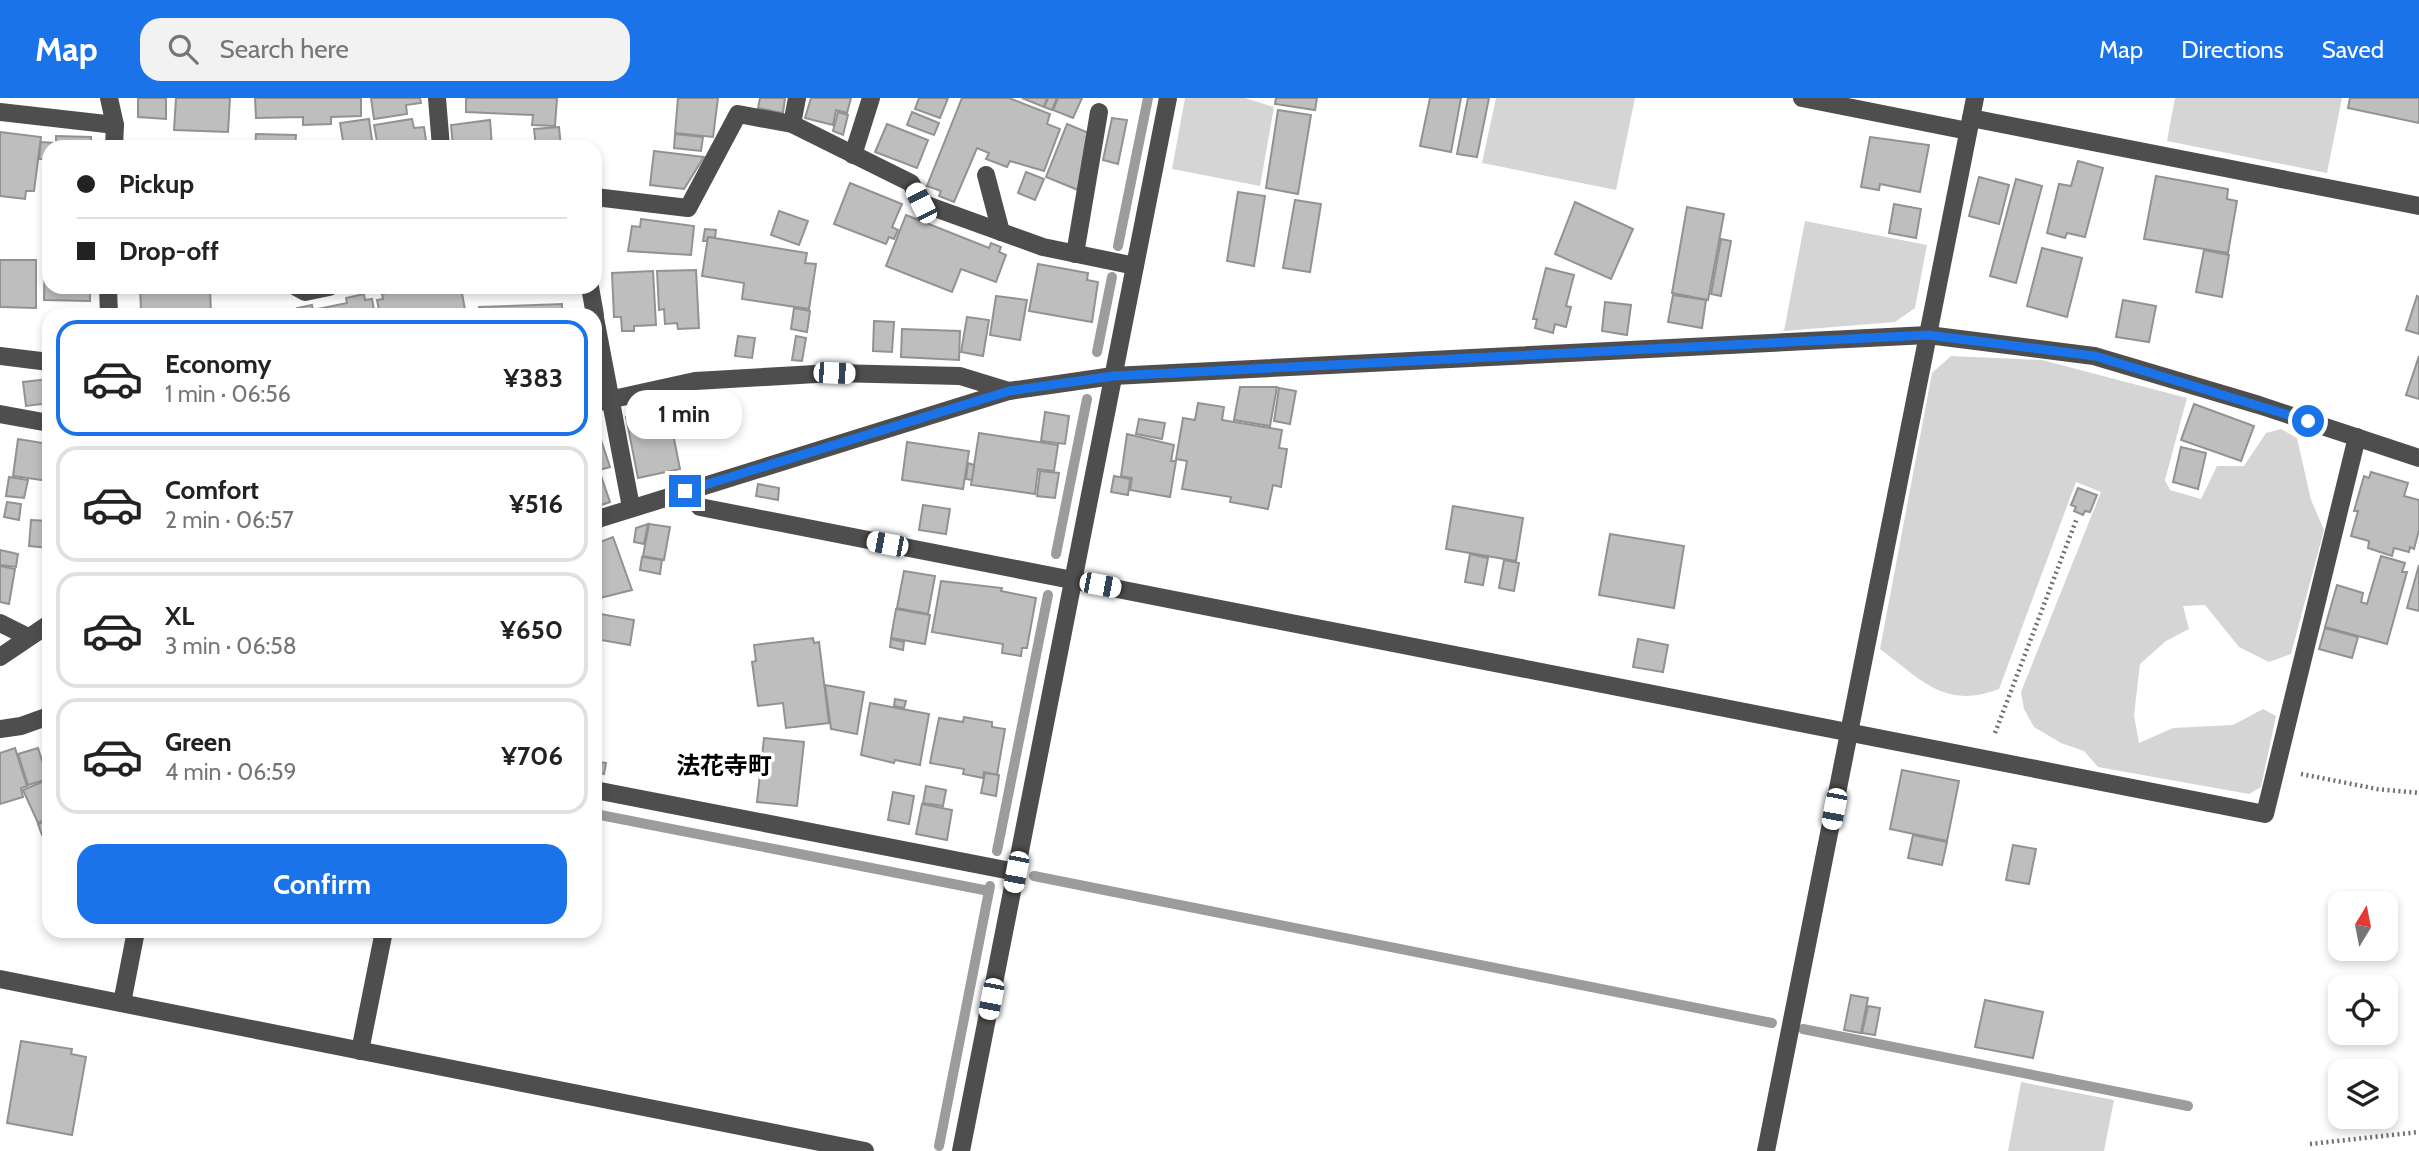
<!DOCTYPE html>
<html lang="en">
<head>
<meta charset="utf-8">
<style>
	body { margin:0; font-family:Cabin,"Noto Sans JP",sans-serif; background:#f2f2f2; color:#222; height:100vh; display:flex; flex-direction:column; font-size:26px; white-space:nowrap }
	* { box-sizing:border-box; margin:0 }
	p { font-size:23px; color:#767676 }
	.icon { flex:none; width:38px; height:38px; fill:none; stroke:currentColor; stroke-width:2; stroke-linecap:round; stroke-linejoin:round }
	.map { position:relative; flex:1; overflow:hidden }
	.side { position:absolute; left:42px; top:210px; width:560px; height:630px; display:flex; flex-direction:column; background:#fff; border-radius:21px; box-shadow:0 4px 10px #0003 }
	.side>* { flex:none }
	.top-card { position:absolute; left:42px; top:42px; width:560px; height:154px; border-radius:21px; box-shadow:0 4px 10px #0003; display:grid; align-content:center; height:154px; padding:0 35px; background:#fff }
	.needle { width:46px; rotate:10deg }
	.controls { position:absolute; left:2328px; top:793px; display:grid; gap:14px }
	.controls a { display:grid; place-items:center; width:70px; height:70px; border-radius:14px; background:#fff; box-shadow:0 4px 10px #0003; font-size:35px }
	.end { position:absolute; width:32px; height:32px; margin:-16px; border:9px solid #1a73e8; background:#fff; box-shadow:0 0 0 4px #fff }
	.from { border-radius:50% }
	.bubble { position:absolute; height:49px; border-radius:21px; background:#fff; box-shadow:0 4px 10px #0003; font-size:23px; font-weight:700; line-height:49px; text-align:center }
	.car { position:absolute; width:21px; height:42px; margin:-21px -10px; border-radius:9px; box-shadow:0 0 5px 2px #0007; background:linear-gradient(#fff 24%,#345 0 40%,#fff 0 76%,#345 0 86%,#fff 0) }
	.top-card b { display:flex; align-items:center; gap:24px; height:66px; font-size:26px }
	.top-card b+b { border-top:2px solid #e0e0e0 }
	.top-card i { width:18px; height:18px; background:#222 }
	ul { padding:12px 0 0; list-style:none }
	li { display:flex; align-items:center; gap:21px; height:116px; margin:0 14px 10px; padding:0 21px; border:4px solid #e0e0e0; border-radius:21px }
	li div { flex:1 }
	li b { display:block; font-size:26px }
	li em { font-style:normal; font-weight:700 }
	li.current { border-color:#1a73e8 }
	li>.icon { width:63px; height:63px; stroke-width:1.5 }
	.primary-button { display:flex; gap:14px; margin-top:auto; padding:14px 35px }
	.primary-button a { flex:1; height:80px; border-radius:21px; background:#1a73e8; color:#fff; font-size:28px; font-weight:700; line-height:80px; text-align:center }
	header { display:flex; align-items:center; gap:42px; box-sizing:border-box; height:98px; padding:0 35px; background:#1a73e8; color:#fff }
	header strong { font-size:33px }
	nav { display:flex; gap:38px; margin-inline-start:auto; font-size:24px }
	.search { width:490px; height:63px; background:#f2f2f2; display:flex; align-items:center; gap:18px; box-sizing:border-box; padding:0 24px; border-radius:21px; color:#767676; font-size:26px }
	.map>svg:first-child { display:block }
</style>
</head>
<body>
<header>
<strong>Map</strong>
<div class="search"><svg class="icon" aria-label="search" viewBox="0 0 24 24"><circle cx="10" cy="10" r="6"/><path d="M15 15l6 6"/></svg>Search here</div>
<nav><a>Map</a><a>Directions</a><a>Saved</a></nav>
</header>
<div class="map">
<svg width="2419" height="1053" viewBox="0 0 2419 1053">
	<rect width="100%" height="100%" fill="#fff"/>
	<g fill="#d5d5d5">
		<path d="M1185,0h60l29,9 -14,79 -88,-17z"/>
		<path d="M1496,0h139l-19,92 -134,-27z"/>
		<path d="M2175,0h167l-15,75 -160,-32z"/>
		<path d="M1805,123l122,24 -12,63 -20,14 -111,9z"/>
		<path d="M1951,258l91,4 145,38 -22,82 5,10 31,9 16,-33h27l22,-33 15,-4 16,9 14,62 13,30 -33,124 -22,8 -30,-15 -34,-42 -22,1 6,23 -23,12 -26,23 -6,51 5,28 34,-15 60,-3 30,-16 13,7 -15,71 -12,7 -151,-27 -14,-16 -23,-8 -27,-16 -10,-18 -3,-17 80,-200 -25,-10 -77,207c-55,21 -78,-10 -119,-40l52,-276z"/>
		<path d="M2021,984l93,18 -10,51h-96z"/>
	</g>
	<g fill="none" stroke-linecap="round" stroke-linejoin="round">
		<g stroke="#9c9c9c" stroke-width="10">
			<path d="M1118,148l30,-148"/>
			<path d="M1097,254l15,-75"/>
			<path d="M1056,456l31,-155"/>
			<path d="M595,716l394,77"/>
			<path d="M997,753l51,-256"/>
			<path d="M1034,778l738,147"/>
			<path d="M1803,931l385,77"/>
			<path d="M939,1048l51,-260"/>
		</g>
	</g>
	<g fill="#bebebe" stroke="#929292" stroke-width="2">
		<path d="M138,0h28v21l-28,-2z"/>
		<path d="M176,0h54l-2,34 -54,-2z"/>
		<path d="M255,0h106v18l-30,1v7l-28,1v-8l-47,1z"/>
		<path d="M371,0h49l1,5 -15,2 1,9 -33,5z"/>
		<path d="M466,0h91l-2,28 -23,-1 1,-10 -67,-3z"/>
		<path d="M678,0h40l-5,39 -38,-4z"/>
		<path d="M760,0h25l-2,15 -25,-5z"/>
		<path d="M811,0h40l-4,15 -11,-3 -3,15 -28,-7z"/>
		<path d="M919,0h29l-8,20 -25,-9z"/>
		<path d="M962,0h47l41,16 -3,10 13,5 -16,42 -34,-10 -3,6 -21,-8 3,-6 -12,-5 -23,54 -15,-6 2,-5 -14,-5z"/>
		<path d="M1022,0h25l-3,9z"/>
		<path d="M1048,0h9l-5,12 -8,-3z"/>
		<path d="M1058,0h24l-9,20 -20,-8z"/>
		<path d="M1276,0h41l-2,12 -40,-6z"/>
		<path d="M1430,0h31l-10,54 -31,-6z"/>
		<path d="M1468,0h21l-12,59 -20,-3z"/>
		<path d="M2350,0h69v25l-71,-15z"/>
		<path d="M1278,12l33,5 -13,79 -32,-6z"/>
		<path d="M838,14l10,3 -5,20 -10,-4z"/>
		<path d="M912,14l27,11 -5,12 -27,-10z"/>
		<path d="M1112,20l15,2 -9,44 -15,-4z"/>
		<path d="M369,21l4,28h-29l-4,-24z"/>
		<path d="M412,21l2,9 10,-1 3,20h-49l-4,-22z"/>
		<path d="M490,22l2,26 -39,1 -2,-22z"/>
		<path d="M887,26l41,16 -11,28 -42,-16z"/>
		<path d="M1067,26l22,9 -11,57 -32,-13z"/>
		<path d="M559,29l2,20h-25l-2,-18z"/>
		<path d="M0,34l41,5 -7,54h-8l-1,8 -25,-3z"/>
		<path d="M256,36l40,1 -1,12h-40z"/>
		<path d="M675,36l28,3 -2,14 -27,-3z"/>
		<path d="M56,38l35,1v10h-35z"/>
		<path d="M1870,39l59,8 -9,47 -40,-8 -1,6 -18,-3z"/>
		<path d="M41,44l13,1 -1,4h-4v12h-10z"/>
		<path d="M654,53l50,6 -20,32 -34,-4z"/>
		<path d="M2078,63l25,7 -18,69 -18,-4 -2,5 -18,-5 12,-49 12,2z"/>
		<path d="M1026,74l18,7 -9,21 -17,-7z"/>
		<path d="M2156,78l72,13 -1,10 10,2 -9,52 -84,-14z"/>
		<path d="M1979,79l30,8 -10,39 -30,-8z"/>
		<path d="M2016,81l26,7 -26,97 -26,-7z"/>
		<path d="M850,85l52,21 -10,23 6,3 -4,9 -5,-2 -3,7 -52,-20z"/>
		<path d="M1238,94l27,4 -11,70 -27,-5z"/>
		<path d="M1295,102l26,4 -11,68 -27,-4z"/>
		<path d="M1575,104l58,27 -22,50 -56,-25z"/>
		<path d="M1894,106l27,5 -5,29 -27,-5z"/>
		<path d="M1687,109l37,7 -16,86 -36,-7z"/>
		<path d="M779,113l29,10 -9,24 -28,-10z"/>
		<path d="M906,117l83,33 2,-5 10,4 -2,5 7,3 -10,27 -35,-13 -9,23 -66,-26z"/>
		<path d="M641,121l53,7 -3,29 -63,-4 4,-25 8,1z"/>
		<path d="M705,131l11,1 -1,8 -7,-1 -1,4h-4z"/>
		<path d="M708,139l99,16 -2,10 11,1 -7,45 -67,-10 2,-16 -42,-7z"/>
		<path d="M1721,141l10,2 -10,55 -10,-2z"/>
		<path d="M2042,150l40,10 -15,59 -40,-11z"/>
		<path d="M45,151h4v38h41v14l-46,-1z"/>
		<path d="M2204,152l25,5 -7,42 -26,-5z"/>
		<path d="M0,162h36v48l-36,-1z"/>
		<path d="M1038,166l50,9 -1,7 11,2 -6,40 -63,-11z"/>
		<path d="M1546,170l28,7 -8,31 5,1 -5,20 -11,-3 -2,9 -18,-5 2,-9h-4z"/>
		<path d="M696,172l3,58 -21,1 -1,-6 -12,1 -1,-15 -5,1 -2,-39z"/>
		<path d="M653,173l3,54 -22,1v5h-12l-1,-14h-7l-2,-44z"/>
		<path d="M140,189h70l1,28h-67v-5h-3z"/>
		<path d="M419,189h17l1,5 24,-4 5,27h-86l-3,-15 6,-1 -1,-5z"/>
		<path d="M364,196l1,6 7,-1 3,16h-79l1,-7 15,-3 1,5 34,-7 -1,-5z"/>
		<path d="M1673,197l33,5 -4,28 -34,-6z"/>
		<path d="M996,198l31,4 -7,40 -30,-5z"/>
		<path d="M2417,198l2,1v37l-13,-4z"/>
		<path d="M2123,202l33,6 -7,36 -33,-5z"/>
		<path d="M1605,204l26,3 -4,30 -25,-4z"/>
		<path d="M562,206v10l17,1h-99l-1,-8z"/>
		<path d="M794,210l16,3 -3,21 -16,-3z"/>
		<path d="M967,219l22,3 -6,36 -22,-4z"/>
		<path d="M874,223l20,1 -2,30 -19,-1z"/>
		<path d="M902,231l58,2 -1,29 -58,-3z"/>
		<path d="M738,238l17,2 -3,20 -17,-2z"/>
		<path d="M796,238l10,2 -4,23 -10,-1z"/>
		<path d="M2419,258v43l-13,-4z"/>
		<path d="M49,281v24l-23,3 -3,-24z"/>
		<path d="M1240,289h37l-7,39 -36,-6z"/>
		<path d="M1279,290l17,3 -6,33 -16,-3z"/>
		<path d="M1198,305l26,4 -2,13 60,10 -3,18 8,1 -6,38 -8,-2 -5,24 -38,-7 1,-5 -49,-8 5,-28 -11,-2 7,-41 12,2z"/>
		<path d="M2194,306l60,22 -13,35 -60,-21z"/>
		<path d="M668,311l12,60 -42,9 -12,-61z"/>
		<path d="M1045,314l24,4 -4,28 -24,-3z"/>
		<path d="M1139,321l26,4 -3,16 -26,-5z"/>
		<path d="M595,324l15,45 -11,3 11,32 -15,5z"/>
		<path d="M979,335l79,12 -4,26 -16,-2 -3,25 -64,-9z"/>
		<path d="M1127,336l47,11 -3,16h5l-6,36 -40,-7 2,-12 -11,-2z"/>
		<path d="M18,341l31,5v37l-36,-5z"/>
		<path d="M907,344l62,9 -6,38 -61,-9z"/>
		<path d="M2181,349l25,6 -8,36 -25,-7z"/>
		<path d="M968,365l6,2 -2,15 -6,-1z"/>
		<path d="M1040,373l19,2 -4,25 -18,-2z"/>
		<path d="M2371,374l37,11 -4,13 15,4v30l-5,19 -4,-2 -1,5 -15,-4 -2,8 -24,-8 1,-7 -18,-5 7,-25h-4l10,-35 5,2z"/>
		<path d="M1114,378l16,3 -2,16 -17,-3z"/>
		<path d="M9,379l19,3 -4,18 -18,-2z"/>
		<path d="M758,386l21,4 -1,12 -22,-4z"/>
		<path d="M2078,390l19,7 -7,17 -5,-1 -2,4 -9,-4 2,-4 -5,-2z"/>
		<path d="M7,404l14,2 -2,16 -15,-3z"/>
		<path d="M923,407l27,4 -4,25 -27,-4z"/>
		<path d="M1453,408l70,12 -7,43 -70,-12z"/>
		<path d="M31,422l18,1v27l-20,-2z"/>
		<path d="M648,426l-4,20 -10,-2 2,-14z"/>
		<path d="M649,426l21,3 -6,33 -21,-4z"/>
		<path d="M1610,436l74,12 -10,62 -75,-13z"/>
		<path d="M613,439l19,53 -36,9 -1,-55z"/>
		<path d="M0,452l18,4 -2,13 -16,-2z"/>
		<path d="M1470,456l18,4 -5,27 -18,-3z"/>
		<path d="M2381,458l24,7 -3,9h5l-20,72 -62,-17 12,-42 26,8 -2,9 6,2z"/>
		<path d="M642,459l20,3 -2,14 -20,-4z"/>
		<path d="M1504,462l15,3 -5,28 -15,-3z"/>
		<path d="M2419,467v46l-12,-3z"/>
		<path d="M0,468l15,3 -6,35 -9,-2z"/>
		<path d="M904,473l31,5 -7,38 -31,-6z"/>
		<path d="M941,483l61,7 -1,3 35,7 -9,50h-5l-1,8 -19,-3 1,-9 -71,-12z"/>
		<path d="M896,511l34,6 -5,29 -34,-6z"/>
		<path d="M595,515l39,7 -4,25 -35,-6z"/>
		<path d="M2325,530l33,9 -6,21 -33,-9z"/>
		<path d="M813,540l1,5 5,-1 10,81 -43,5 -3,-25 -25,3 -6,-44 4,-1 -2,-16z"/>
		<path d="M891,541l13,3 -1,8 -13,-3z"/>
		<path d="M1638,541l30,6 -5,27 -30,-5z"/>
		<path d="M825,587l39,7 -7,42 -26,-5z"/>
		<path d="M895,601l11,2 -2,7 -10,-2z"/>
		<path d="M870,605l59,11 -9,51 -25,-5 -1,3 -33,-8z"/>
		<path d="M964,619l28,5v5l13,2 -8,46 -13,-3 -1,6 -20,-4 1,-5 -34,-6 9,-45 24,4z"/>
		<path d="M764,640l40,4 -7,64 -40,-4z"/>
		<path d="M15,650l12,38 -6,2 2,9 -23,7v-51z"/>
		<path d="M38,650l10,31 -20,6 -10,-31z"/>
		<path d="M595,663l11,2 -2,11 -9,-2z"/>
		<path d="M1902,672l57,11 -12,60 -57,-12z"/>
		<path d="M985,675l14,2 -3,21 -15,-3z"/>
		<path d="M49,681v39l-11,5 -15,-33z"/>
		<path d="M926,688l20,4 -3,16 -20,-3z"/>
		<path d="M893,694l21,4 -5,28 -21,-4z"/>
		<path d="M922,706l30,6 -5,30 -31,-6z"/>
		<path d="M49,722v12l-7,3 -4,-11z"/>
		<path d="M1913,737l34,7 -5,23 -34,-7z"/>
		<path d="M2013,747l23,4 -7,35 -23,-4z"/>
		<path d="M1851,897l17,3 -7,35 -17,-3z"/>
		<path d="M1985,902l58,12 -10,46 -58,-11z"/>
		<path d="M1868,908l12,2 -5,27 -13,-2z"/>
		<path d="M21,943l51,8 -1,5 15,3 -14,78 -65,-12z"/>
	</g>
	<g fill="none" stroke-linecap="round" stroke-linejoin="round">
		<g stroke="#707070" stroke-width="4.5" stroke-dasharray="2 3.5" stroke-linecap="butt">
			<path d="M1995,635l82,-215"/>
			<path d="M2301,676l76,15 42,4"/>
			<path d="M2310,1046l109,-12"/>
		</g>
		<g stroke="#4e4e4e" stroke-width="18">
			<path d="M109,0l6,27 -1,22"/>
			<path d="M437,0l4,49"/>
			<path d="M1802,0l166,33"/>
			<path d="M0,14l115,13"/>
			<path d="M1971,20l448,88"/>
			<path d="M792,26l5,-26"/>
			<path d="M853,57l18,-57"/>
			<path d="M986,77l15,57"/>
			<path d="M595,99l93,11 50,-94 54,10 119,59 10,20 122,44 92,19"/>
			<path d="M1075,156l24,-142"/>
			<path d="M108,189l1,28"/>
			<path d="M296,189l9,5 24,-5"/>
			<path d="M590,189l5,28"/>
			<path d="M595,220l36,189"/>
			<path d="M0,258l49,6"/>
			<path d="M595,305l100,-22 138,-8 127,3 49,15"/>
			<path d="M0,316l49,9"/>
			<path d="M685,393l15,16 1565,307 92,-377"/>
			<path d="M595,422l414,-129 104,-15 815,-41 166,21 165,49 160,53"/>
			<path d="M0,525l28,14"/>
			<path d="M0,559l49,-33"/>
			<path d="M0,631l21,-3 28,-10"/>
			<path d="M595,692l421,82"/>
			<path d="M0,881l865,172"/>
			<path d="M122,905l14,-72"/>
			<path d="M360,953l24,-120"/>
			<path d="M961,1053l207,-1053"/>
			<path d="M1766,1053l209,-1053"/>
		</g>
	</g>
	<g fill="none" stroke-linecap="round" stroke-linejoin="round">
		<path stroke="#1a73e8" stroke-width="9" d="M685,393l324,-100 104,-15 815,-41 167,21 213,65"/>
	</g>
	<g text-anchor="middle" stroke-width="7" stroke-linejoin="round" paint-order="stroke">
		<g font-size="24" font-weight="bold" fill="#000" stroke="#fff">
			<text x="724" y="676">法花寺町</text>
		</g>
	</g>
</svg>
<div class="controls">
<a><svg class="needle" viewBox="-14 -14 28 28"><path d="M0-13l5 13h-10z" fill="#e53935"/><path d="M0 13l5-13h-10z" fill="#767676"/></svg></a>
<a><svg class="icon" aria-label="locate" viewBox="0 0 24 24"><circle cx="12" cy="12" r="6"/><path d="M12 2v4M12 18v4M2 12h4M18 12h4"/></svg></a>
<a><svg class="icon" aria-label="layers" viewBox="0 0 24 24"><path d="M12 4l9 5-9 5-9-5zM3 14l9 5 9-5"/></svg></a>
</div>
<i class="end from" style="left:2308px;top:323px"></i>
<i class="end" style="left:685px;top:393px"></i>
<div class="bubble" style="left:626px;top:292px;width:116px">1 min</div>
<i class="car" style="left:921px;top:105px;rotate:333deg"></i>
<i class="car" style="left:834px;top:275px;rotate:92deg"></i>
<i class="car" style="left:887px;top:446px;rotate:281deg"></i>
<i class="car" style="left:1100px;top:487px;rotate:101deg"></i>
<i class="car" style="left:1834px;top:711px;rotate:191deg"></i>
<i class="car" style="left:1016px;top:774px;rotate:191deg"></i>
<i class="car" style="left:991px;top:901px;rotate:191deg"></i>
<div class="top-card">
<b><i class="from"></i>Pickup</b>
<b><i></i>Drop-off</b>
</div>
<section class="side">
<ul>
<li class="current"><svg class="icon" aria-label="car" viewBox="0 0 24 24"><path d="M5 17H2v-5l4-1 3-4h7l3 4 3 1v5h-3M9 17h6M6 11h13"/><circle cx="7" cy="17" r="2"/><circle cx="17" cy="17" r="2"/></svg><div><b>Economy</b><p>1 min · 06:56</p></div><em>¥383</em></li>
<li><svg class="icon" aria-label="car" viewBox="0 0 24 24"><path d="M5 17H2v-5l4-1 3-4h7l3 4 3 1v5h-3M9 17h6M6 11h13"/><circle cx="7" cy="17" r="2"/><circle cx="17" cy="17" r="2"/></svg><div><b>Comfort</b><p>2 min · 06:57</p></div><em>¥516</em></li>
<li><svg class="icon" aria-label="car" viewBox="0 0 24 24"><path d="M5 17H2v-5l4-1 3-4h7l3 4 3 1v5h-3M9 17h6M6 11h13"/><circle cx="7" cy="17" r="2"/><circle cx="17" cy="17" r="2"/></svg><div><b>XL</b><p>3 min · 06:58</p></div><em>¥650</em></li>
<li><svg class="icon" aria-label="car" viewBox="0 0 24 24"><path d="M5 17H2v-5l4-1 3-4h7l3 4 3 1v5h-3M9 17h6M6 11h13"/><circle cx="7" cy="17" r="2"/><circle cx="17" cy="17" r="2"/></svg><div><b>Green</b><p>4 min · 06:59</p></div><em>¥706</em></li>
</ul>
<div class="primary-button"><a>Confirm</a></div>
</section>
</div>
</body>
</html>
